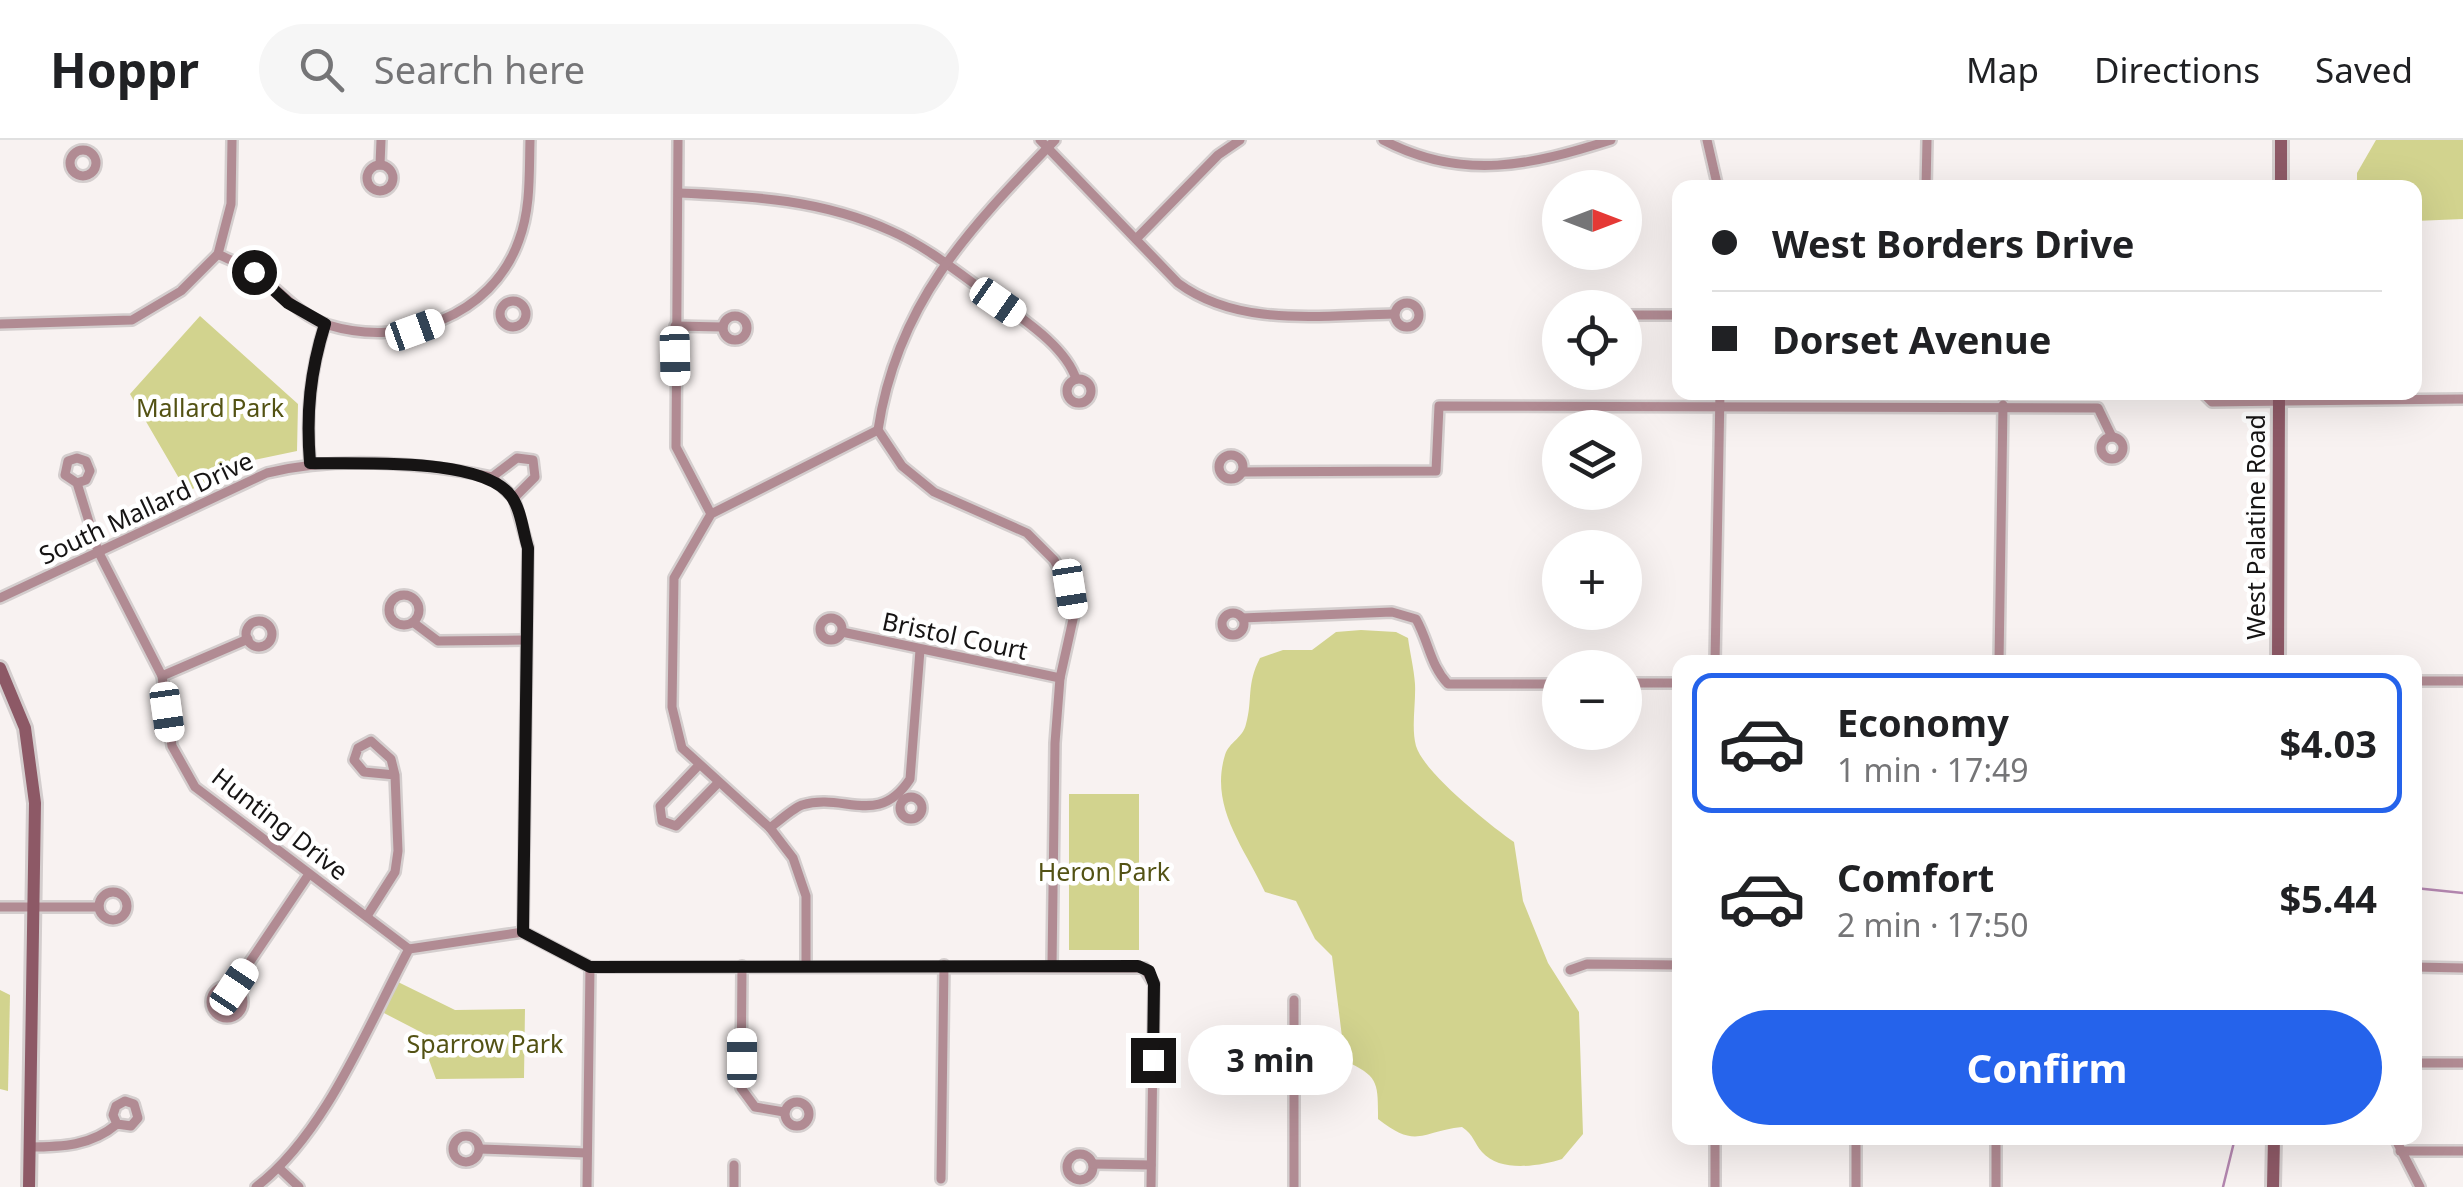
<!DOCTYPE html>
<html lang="en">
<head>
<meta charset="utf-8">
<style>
	body { margin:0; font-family:"Noto Sans",sans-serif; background:#f6f6f6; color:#202124; height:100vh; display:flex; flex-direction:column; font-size:38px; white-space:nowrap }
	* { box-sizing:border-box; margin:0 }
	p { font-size:32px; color:#757577 }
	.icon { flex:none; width:55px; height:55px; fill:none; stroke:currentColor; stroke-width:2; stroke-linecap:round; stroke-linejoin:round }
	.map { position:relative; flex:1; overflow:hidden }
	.details { position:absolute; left:1672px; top:515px; width:750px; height:490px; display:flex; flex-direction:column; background:#fff; border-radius:20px; box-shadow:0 10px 40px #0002 }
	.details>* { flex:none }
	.hud { position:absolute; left:1672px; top:40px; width:750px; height:220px; border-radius:20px; box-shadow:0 10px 40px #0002; display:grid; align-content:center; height:220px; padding:0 40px; background:#fff }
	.needle { width:65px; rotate:90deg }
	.fabs { position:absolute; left:1542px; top:30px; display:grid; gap:20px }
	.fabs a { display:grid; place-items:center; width:100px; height:100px; border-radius:50%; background:#fff; box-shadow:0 10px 40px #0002; font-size:50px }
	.end { position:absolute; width:45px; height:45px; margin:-22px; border:12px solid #161414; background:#fff; box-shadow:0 0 0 5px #fff }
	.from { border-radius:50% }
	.bubble { position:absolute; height:70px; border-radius:35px; background:#fff; box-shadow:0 10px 40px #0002; font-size:32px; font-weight:700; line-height:70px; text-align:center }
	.car { position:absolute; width:30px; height:60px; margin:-30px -15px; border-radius:12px; box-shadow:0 0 8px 2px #0007; background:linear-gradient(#fff 24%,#345 0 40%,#fff 0 76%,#345 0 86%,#fff 0) }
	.hud b { display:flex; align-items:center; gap:35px; height:95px; font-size:38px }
	.hud b+b { border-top:2px solid #e0e0e0 }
	.hud i { width:25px; height:25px; background:#202124 }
	ul { padding:18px 0 0; list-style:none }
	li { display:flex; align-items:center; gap:30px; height:140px; margin:0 20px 15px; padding:0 20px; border:5px solid transparent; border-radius:20px }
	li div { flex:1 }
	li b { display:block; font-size:38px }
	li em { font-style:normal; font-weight:700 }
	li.active { border-color:#2563eb }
	li>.icon { width:90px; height:90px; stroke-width:1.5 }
	.button { display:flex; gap:20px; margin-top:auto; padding:20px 40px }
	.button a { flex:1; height:115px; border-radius:60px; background:#2563eb; color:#fff; font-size:40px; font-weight:700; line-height:115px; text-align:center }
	header { display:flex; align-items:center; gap:60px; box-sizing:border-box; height:140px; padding:0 50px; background:#fff; border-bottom:2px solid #e0e0e0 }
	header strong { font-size:48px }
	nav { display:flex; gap:55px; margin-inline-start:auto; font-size:35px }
	.search { width:700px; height:90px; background:#f6f6f6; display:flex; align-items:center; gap:25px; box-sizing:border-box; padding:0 35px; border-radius:55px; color:#757577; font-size:38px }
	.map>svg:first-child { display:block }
</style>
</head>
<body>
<header>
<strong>Hoppr</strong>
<div class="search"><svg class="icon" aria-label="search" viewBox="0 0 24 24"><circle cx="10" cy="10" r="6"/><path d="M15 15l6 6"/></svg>Search here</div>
<nav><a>Map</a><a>Directions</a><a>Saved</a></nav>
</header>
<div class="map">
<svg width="2463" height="1047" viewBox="0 0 2463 1047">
	<rect width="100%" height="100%" fill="#f8f2f1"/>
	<g fill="#d2d38e">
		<path d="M2376,0h87v79l-48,2v-33l-58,-1v-14z"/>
		<path d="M200,176l98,88 -1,47 -53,11 -57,30 -57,-98z"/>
		<path d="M1361,490l35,2 12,6c2,15 6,31 7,46 1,19 -4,44 1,62 8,27 75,80 98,96l9,59 25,62 31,49 4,122 -21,25c-22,7 -62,14 -80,-7 -8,-9 -8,-17 -20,-25 -40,4 -45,23 -84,-8 0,-36 1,-43 -33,-58l-13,-105 -17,-17 -19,-38 -31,-9c-20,-44 -56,-85 -40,-137 4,-13 18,-17 21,-31 7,-25 0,-39 14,-66l23,-8h29l24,-18z"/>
		<rect x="1069" y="654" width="70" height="156"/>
		<path d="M398,842l57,28 70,-1 -1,69 -88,1 -7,-19 9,-19 -56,-29z"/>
		<path d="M0,850l10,5 -2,96 -8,-2z"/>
	</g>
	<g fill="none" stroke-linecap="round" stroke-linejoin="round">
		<g stroke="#b386af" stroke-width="2.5">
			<path d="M2415,748l48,5"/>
			<path d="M2223,1047l12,-49"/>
		</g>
		<defs>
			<g id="minor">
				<path d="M232,0l-1,64 -13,50c11,6 24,10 35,17 26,17 44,44 75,54 75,23 164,-8 191,-85 12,-32 10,-67 11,-100"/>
				<path d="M678,0l-2,307 35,67"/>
				<path d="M1040,0l138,143c61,45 144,32 216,31"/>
				<path d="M1383,0c80,42 149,25 228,0"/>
				<path d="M1707,0l11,48"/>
				<circle cx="83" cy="23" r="13"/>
				<path d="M380,25l1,-25"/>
				<circle cx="380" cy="38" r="13"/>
				<path d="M1926,48l1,-48"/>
				<path d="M679,53c74,3 144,7 212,38 39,17 75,48 110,72 26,19 65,45 75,76"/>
				<path d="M1136,99l82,-84 22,-15"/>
				<circle cx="513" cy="174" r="13"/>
				<circle cx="1407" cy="175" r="12"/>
				<path d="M1567,168l10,-6 11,6"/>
				<path d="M1625,175h55"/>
				<circle cx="735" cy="188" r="12"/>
				<path d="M0,184l132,-4 49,-29 37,-37"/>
				<path d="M675,186l48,1"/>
				<circle cx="1079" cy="251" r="12"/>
				<path d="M2202,252l10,10 251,-3"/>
				<circle cx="2112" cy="308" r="11"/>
				<circle cx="1231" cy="327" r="12"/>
				<path d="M310,323c-4,-50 0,-91 15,-139"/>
				<path d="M1242,332l194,-1 3,-65 659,2 14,29"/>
				<path d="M492,337l22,21 14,49 -5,385"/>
				<path d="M492,337l25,-19 16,2 2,17 -21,21"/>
				<path d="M77,343l9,-3 4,-9 -4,-10 -9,-3 -9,3 -3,14 12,8 21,68 64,125 10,70 23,41 214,162"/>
				<circle cx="404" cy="470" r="15"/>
				<path d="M0,458l267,-125c71,-17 154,-10 225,4"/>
				<circle cx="1233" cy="484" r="11"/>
				<circle cx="831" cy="489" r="11"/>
				<path d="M1242,478l150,-6 24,7c13,23 14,46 32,65h112"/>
				<circle cx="259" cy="494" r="13"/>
				<path d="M414,483l24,18 86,-1"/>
				<path d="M842,492l218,46"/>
				<path d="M1715,522l5,-270"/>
				<path d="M1999,522l4,-257"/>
				<path d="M162,536l86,-37"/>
				<path d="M2415,541h48"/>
				<path d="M1625,543h55"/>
				<path d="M698,626l-38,40 2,15 14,5 42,-43"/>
				<circle cx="911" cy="668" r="11"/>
				<path d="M770,688c9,-7 22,-19 32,-23 42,-13 76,23 108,-26l10,-129"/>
				<circle cx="113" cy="766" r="14"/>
				<path d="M0,767h99"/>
				<path d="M367,776l28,-44 3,-21 -3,-76 -4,-16 -20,-18 -13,7 -4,12 10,12 31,3"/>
				<path d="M806,825v-69l-13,-38 -23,-30 -88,-80 -10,-41 2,-129 37,-64 167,-84"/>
				<path d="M1052,825l3,-222 5,-65 14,-63 -4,-26 -16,-29 -27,-27 -93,-41 -32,-26 -24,-36c19,-127 91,-201 177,-290"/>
				<path d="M742,826l-1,122 14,19 29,5"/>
				<path d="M2415,827l48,1"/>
				<path d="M1570,830l17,-6 93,1"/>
				<circle cx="227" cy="862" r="16"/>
				<path d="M233,847l76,-113"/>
				<path d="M2415,923h48"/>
				<circle cx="797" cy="974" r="12"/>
				<circle cx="466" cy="1009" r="13"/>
				<path d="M2395,998l25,49"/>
				<path d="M29,1007c33,0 62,-1 88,-23l14,2 7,-8 -4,-14 -9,-3 -9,5 -3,9 4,9"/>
				<path d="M480,1009l107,4"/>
				<path d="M2400,1011h63"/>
				<circle cx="1080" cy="1027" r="13"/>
				<path d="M1093,1024l58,1"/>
				<path d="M734,1025v22"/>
				<path d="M280,1029l19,18"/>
				<path d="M941,1039l3,-214"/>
				<path d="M256,1047c70,-53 112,-162 153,-238l114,-17 67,35 554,1 10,16 -3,203"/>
				<path d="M587,1047l3,-220"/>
				<path d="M1294,1047v-187"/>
				<path d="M1715,1047v-49"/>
				<path d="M1856,1047v-49"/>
				<path d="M1996,1047v-49"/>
			</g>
			<g id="secondary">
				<path d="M2281,48v-48"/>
				<path d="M2278,522l1,-270"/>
				<path d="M0,528l25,60 10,75 -6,384"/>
				<path d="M2273,1047l1,-49"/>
			</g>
		</defs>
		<use href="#minor" stroke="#d4cece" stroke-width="14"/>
		<use href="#secondary" stroke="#d4cece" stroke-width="18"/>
		<use href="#minor" stroke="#b18b93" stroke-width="9"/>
		<use href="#secondary" stroke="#8d5966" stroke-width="12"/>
	</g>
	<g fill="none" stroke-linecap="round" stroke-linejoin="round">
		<path stroke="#161414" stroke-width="12" d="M254,132l34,31 37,21c-15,48 -19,89 -15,139 49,2 171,-7 201,33 10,13 12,36 17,52l-5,384 67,35 548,-1 11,5 5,13 -1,76"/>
	</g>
	<g text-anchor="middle" stroke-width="9" stroke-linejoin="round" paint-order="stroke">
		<g font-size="25" fill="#535214" stroke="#fff">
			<text x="210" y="277">Mallard Park</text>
			<text x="1104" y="741">Heron Park</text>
			<text x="485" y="913">Sparrow Park</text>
		</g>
		<g font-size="25" fill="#161414" stroke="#fff">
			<text transform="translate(146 368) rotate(-25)" y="9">South Mallard Drive</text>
			<text transform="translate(2256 387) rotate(-90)" y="9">West Palatine Road</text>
			<text transform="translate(955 496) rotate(12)" y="9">Bristol Court</text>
			<text transform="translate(280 684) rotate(38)" y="9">Hunting Drive</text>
		</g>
	</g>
</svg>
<div class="fabs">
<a><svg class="needle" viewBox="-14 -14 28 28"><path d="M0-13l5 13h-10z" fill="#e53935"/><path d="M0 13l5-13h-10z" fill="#757577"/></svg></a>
<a><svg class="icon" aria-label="locate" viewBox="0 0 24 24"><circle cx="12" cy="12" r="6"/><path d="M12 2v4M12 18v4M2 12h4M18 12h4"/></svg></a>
<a><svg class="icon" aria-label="layers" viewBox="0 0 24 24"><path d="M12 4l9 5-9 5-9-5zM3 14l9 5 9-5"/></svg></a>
<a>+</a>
<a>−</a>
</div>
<i class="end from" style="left:254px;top:132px"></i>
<i class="end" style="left:1153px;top:920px"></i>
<div class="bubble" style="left:1188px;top:885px;width:165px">3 min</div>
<i class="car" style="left:998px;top:162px;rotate:125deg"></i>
<i class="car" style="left:415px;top:190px;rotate:70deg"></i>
<i class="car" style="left:675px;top:216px;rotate:179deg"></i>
<i class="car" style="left:1070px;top:449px;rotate:171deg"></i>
<i class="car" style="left:167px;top:572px;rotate:172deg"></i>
<i class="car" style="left:234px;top:847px;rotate:34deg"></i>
<i class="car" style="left:742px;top:918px;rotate:0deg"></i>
<div class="hud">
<b><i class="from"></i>West Borders Drive</b>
<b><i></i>Dorset Avenue</b>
</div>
<section class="details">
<ul>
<li class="active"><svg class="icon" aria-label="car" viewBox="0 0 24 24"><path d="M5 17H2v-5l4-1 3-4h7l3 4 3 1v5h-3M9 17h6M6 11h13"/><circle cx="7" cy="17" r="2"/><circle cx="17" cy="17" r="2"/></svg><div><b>Economy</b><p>1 min · 17:49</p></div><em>$4.03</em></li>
<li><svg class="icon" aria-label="car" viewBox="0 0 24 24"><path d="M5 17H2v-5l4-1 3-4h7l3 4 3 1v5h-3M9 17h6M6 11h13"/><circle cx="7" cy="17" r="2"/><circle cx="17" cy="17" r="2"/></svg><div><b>Comfort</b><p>2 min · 17:50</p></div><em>$5.44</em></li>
</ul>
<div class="button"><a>Confirm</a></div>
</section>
</div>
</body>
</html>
